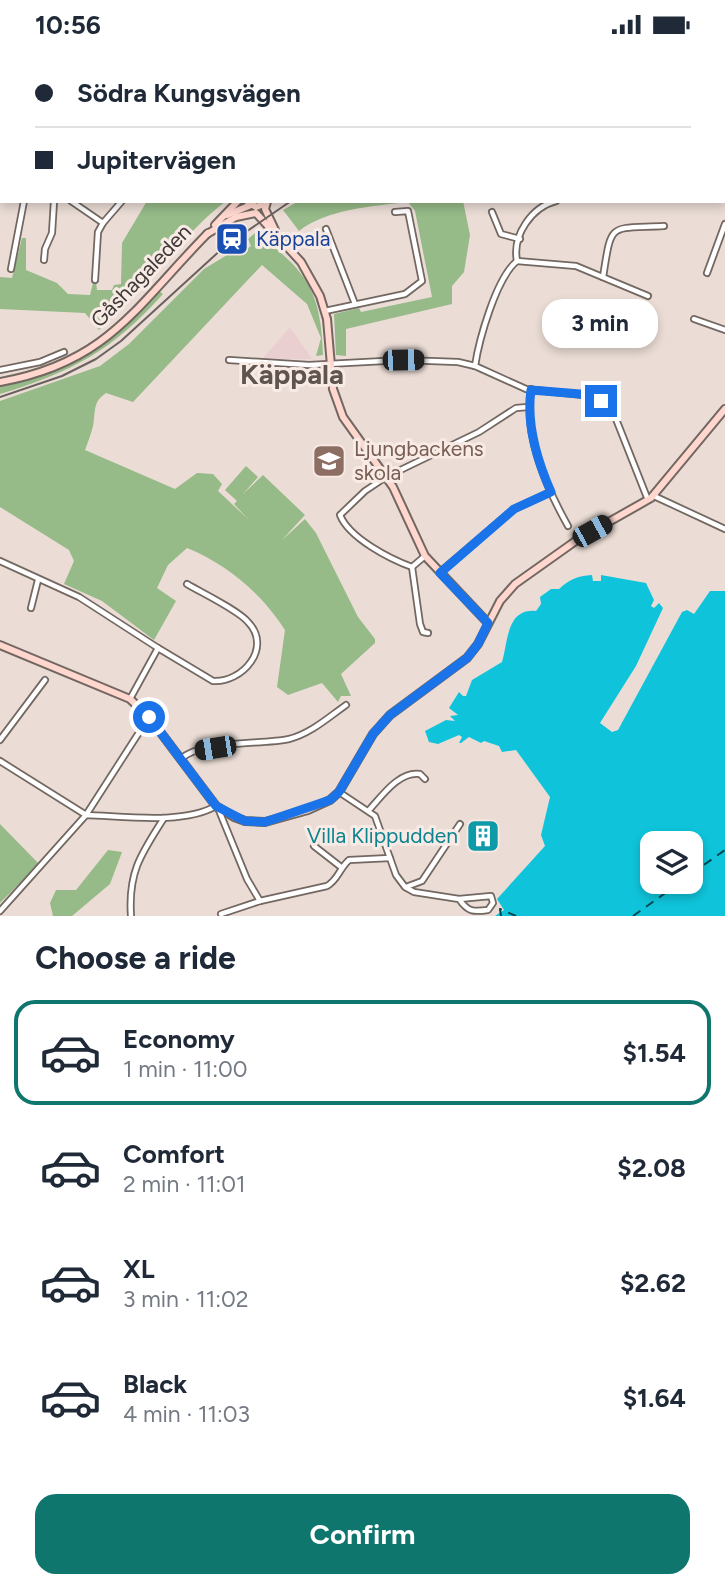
<!DOCTYPE html>
<html lang="en">
<head>
<meta charset="utf-8">
<style>
	body { margin:0; font-family:Figtree,sans-serif; background:#f2f2f3; color:#1f2937; height:100vh; display:flex; flex-direction:column; font-size:26px; white-space:nowrap }
	* { box-sizing:border-box; margin:0 }
	p { font-size:23px; color:#747a83 }
	.icon { flex:none; width:38px; height:38px; fill:none; stroke:currentColor; stroke-width:2; stroke-linecap:round; stroke-linejoin:round }
	.map { position:relative; height:867px; overflow:hidden }
	.side { display:flex; flex-direction:column; background:#fff; flex:1 }
	.side>* { flex:none }
	.hud { position:absolute; left:0px; top:0px; width:726px; height:154px; box-shadow:0 4px 10px #0003; display:grid; align-content:center; height:154px; padding:0 35px; background:#fff }
	.tools { position:absolute; left:640px; top:782px; display:grid; gap:14px }
	.tools a { display:grid; place-items:center; width:63px; height:63px; border-radius:14px; background:#fff; box-shadow:0 4px 10px #0003; font-size:35px }
	.end { position:absolute; width:32px; height:32px; margin:-16px; border:9px solid #1a73e8; background:#fff; box-shadow:0 0 0 4px #fff }
	.from { border-radius:50% }
	.bubble { position:absolute; height:49px; border-radius:21px; background:#fff; box-shadow:0 4px 10px #0003; font-size:23px; font-weight:700; line-height:49px; text-align:center }
	.car { position:absolute; width:21px; height:42px; margin:-21px -10px; border-radius:9px; box-shadow:0 0 5px 2px #0007; background:linear-gradient(#222 24%,#8ab4d8 0 40%,#222 0 76%,#8ab4d8 0 86%,#222 0) }
	.hud b { display:flex; align-items:center; gap:24px; height:66px; font-size:26px }
	.hud b+b { border-top:2px solid #e0e1e3 }
	.hud i { width:18px; height:18px; background:#1f2937 }
	ul { padding:0; list-style:none }
	li { display:flex; align-items:center; gap:21px; height:105px; margin:0 14px 10px; padding:0 21px; border:4px solid transparent; border-radius:21px }
	li div { flex:1 }
	li b { display:block; font-size:26px }
	li em { font-style:normal; font-weight:700 }
	li.on { border-color:#0f766e }
	li>.icon { width:63px; height:63px; stroke-width:1.5 }
	h2 { padding:0 35px; font-size:32px; line-height:84px }
	.action { display:flex; gap:14px; margin-top:auto; padding:14px 35px }
	.action a { flex:1; height:80px; border-radius:21px; background:#0f766e; color:#fff; font-size:28px; font-weight:700; line-height:80px; text-align:center }
	.status { display:flex; justify-content:space-between; align-items:center; height:49px; padding:0 35px; background:#fff; direction:ltr }
	.status svg { height:19px; fill:currentColor }
	.map>svg:first-child { display:block }
</style>
</head>
<body>
<div class="status"><b>10:56</b><svg viewBox="0 0 49 12"><path d="M0 12V9h3v3zM5 12V6h3v6zM10 12V3h3v9zM15 12V0h3v12zM26 1h20v11H26zM47 4h2v5h-2z"/></svg></div>
<div class="map">
<svg width="725" height="867" viewBox="0 0 725 867">
	<rect width="100%" height="100%" fill="#ebddd6"/>
	<path fill="#eacfd1" d="M290,278l22,32h-50z"/>
	<g fill="#96ba88">
		<path d="M147,152h79c-48,37 -81,90 -127,129l-14,-17 -85,-4v-32l12,1 10,-40h4v32l31,13 11,11 22,1 3,-12 3,-2 1,9h15l2,-5 7,-1 1,-41z"/>
		<path d="M299,152h164l7,34 -6,37 -12,14v18l-106,25v27l-10,-1 -2,-41 25,-6 2,4 71,-15 -17,-86 -7,-9c-34,4 -81,7 -109,29l-16,-21z"/>
		<path d="M255,184c52,37 66,58 68,122l-7,1 5,-18 -14,-34 -45,-39 -129,137 -27,-9c-14,9 -10,19 -13,33 -2,8 -5,16 -8,24l90,39 22,-16 16,1 9,10 -4,7 30,28 -14,-15 3,-3 -12,-11 21,-24 12,11 -15,17 20,-19 42,40 -24,26 24,-22 11,14 42,84 17,22v4l-34,31 10,22h-10l-3,6 -16,-19 -34,12 -11,-8 8,-57c-23,-36 -58,-66 -98,-82l-19,17 -11,23 19,13 -22,39 -52,-39 -38,-17 10,-23 -5,-11 -69,-43v-106l100,-35 29,-22 75,-75 23,-14 12,-1 12,-8 -3,-7z"/>
		<path d="M159,242l4,3c-51,57 -91,78 -163,100v-9c65,-8 118,-44 159,-94z"/>
		<path d="M0,775l39,40 -39,39z"/>
		<path d="M108,801l14,2 -12,32 -38,32h-19l-3,-13 6,-13h20z"/>
	</g>
	<path fill="#0fc4da" fill-rule="evenodd" d="M592,526l1,6h8v-6l45,8 8,17 -3,6 3,2 5,-5 4,5 -27,58 -36,57 12,9 6,-2 64,-118 5,-2 7,4 16,-23h15v325h-230l9,-6 -7,-11 48,-53 -4,-11 9,-38 -34,-47 -14,2 -3,-6 -15,-5 -3,2 -12,-6 -8,6h-2l3,-6 -3,-2 -21,9 -9,-2 -4,-11 21,-11 9,1 -5,-5 8,-1 -9,-7 10,-16 4,4h3l6,-16 30,-18c6,-19 4,-54 34,-51l5,-7 -1,-7 11,-8h8c11,-10 18,-13 33,-14zM653,794h38v39h-38z"/>
	<g fill="none" stroke-linecap="round" stroke-linejoin="round">
		<g stroke="#004750" stroke-width="2" stroke-dasharray="9 7" stroke-linecap="butt">
			<path d="M691,825l34,-24"/>
			<path d="M501,867l-1,-7 16,7"/>
			<path d="M633,867l48,-34"/>
		</g>
	</g>
	<path fill="#bdb0aa" stroke="#91857e" stroke-width="2" d="M481,775l13,7 -9,17 -13,-6z"/>
	<g fill="none" stroke-linecap="round" stroke-linejoin="round">
		<defs>
			<g id="street">
				<path d="M148,0v2"/>
				<path d="M390,2v-2"/>
				<path d="M0,106l2,1"/>
				<path d="M71,152l32,22 19,-22"/>
				<path d="M492,163l9,22 19,5"/>
				<path d="M326,180l29,75"/>
				<path d="M44,211l1,-11 7,-16 2,-32"/>
				<path d="M517,212l59,5 72,30"/>
				<path d="M11,220l13,-68"/>
				<path d="M707,224l18,-49"/>
				<path d="M603,228c9,-56 5,-48 61,-51"/>
				<path d="M95,231l3,-48 5,-9"/>
				<path d="M325,262l80,-17 17,-13 -14,-70 -13,1"/>
				<path d="M694,270l31,11"/>
				<path d="M229,311l80,5 94,-5 55,2 17,4 51,23 66,7 13,7 9,11 34,86"/>
				<path d="M475,317c4,-26 21,-88 42,-105 -5,-26 15,-54 39,-60"/>
				<path d="M0,321l40,-8 24,-10"/>
				<path d="M531,340c-7,47 14,96 37,137"/>
				<path d="M654,447l71,33"/>
				<path d="M425,507l-13,11c-22,-8 -63,-29 -72,-52l25,-24 21,-14 93,-45 37,-24 12,-1"/>
				<path d="M0,512l79,36 79,51 -28,51"/>
				<path d="M412,518l8,57 3,8 5,1"/>
				<path d="M440,523l74,-63 37,-17"/>
				<path d="M31,559l7,-28"/>
				<path d="M158,599l55,33c29,2 60,-33 35,-59 -10,-12 -46,-29 -61,-38"/>
				<path d="M0,691l45,-60"/>
				<path d="M181,710c19,-19 81,-14 108,-20 21,-5 40,-22 57,-34"/>
				<path d="M0,712l86,54 63,-98"/>
				<path d="M339,743l36,24 21,59 9,12 9,5 45,7c9,13 14,13 29,11l5,-7 -2,-7 -32,3"/>
				<path d="M218,759l29,71 13,22 67,-15c11,-6 12,-17 22,-26l41,-2"/>
				<path d="M369,761c13,-14 30,-39 51,-36l5,5"/>
				<path d="M314,797l27,21"/>
				<path d="M406,838l16,-6 38,-57"/>
				<path d="M0,862l86,-96c37,1 97,10 130,-9"/>
				<path d="M221,865l39,-13"/>
				<path d="M131,867c-3,-44 10,-62 33,-98"/>
			</g>
			<g id="secondary">
				<path d="M216,0v2"/>
				<path d="M430,2v-2"/>
				<path d="M247,152l9,6 10,-4"/>
				<path d="M267,153l-2,7 10,21"/>
				<path d="M227,166l24,-10"/>
				<path d="M215,176l23,-24"/>
				<path d="M207,185l29,-17 20,-4 45,49 19,34 7,23 6,70 10,28 50,70 32,69 63,67"/>
				<path d="M0,333c108,-19 137,-77 208,-149"/>
				<path d="M0,596l130,54 19,18 67,89 18,11 11,4 20,1 43,-12 22,-10 9,-8 34,-58 17,-19 77,-57 11,-14 22,-43 15,-17 62,-44 74,-42 74,-89"/>
			</g>
		</defs>
		<use href="#street" stroke="#726761" stroke-width="8"/>
		<use href="#secondary" stroke="#726761" stroke-width="10"/>
		<use href="#street" stroke="#fff" stroke-width="4.5"/>
		<use href="#secondary" stroke="#ffd7ce" stroke-width="6"/>
		<g stroke="#69615d" stroke-width="2">
			<path d="M446,2l1,-2"/>
			<path d="M0,348l62,-21 34,-17 25,-18 103,-94 67,-46"/>
		</g>
	</g>
	<g fill="none" stroke-linecap="round" stroke-linejoin="round">
		<path stroke="#1a73e8" stroke-width="9" d="M149,668l67,89 29,15 20,1 65,-22 9,-8 34,-58 17,-19 77,-57 11,-14 10,-21 -48,-50 74,-64 37,-17c-14,-32 -25,-67 -20,-102l49,4 21,7"/>
	</g>
	<defs>
		<symbol id="station-square" viewBox="-11 -11 22 22"><rect x="-9" y="-9" width="18" height="18" rx="4" fill="#1a4fb4" stroke="#f8eae4"/><path d="M-3-6H3Q5-6 5-4V2Q5 4 3 4L4.5 6H3L1.5 4h-3L-3 6H-4.5L-3 4Q-5 4-5 2V-4Q-5-6-3-6ZM-3.5-4v3h7v-3ZM-3.5 1v1.5H-2V1ZM2 1v1.5H3.5V1Z" fill="#fff"/></symbol>
		<symbol id="school-square" viewBox="-11 -11 22 22"><rect x="-9" y="-9" width="18" height="18" rx="4" fill="#8d6e63" stroke="#f8eae4"/><path d="M0-5L7-2L0 1L-7-2ZM-4 1L0 2.5L4 1V4Q0 6-4 4Z" fill="#fff"/></symbol>
		<symbol id="building-square" viewBox="-11 -11 22 22"><rect x="-9" y="-9" width="18" height="18" rx="4" fill="#0f9aa8" stroke="#f8eae4"/><path d="M-4-6H4V6H1V3H-1V6H-4ZM-2.5-4.3h1.7v1.8h-1.7ZM.8-4.3h1.7v1.8H.8ZM-2.5-1h1.7V.8h-1.7ZM.8-1h1.7V.8H.8Z" fill="#fff"/></symbol>
	</defs>
	<g fill-rule="evenodd">
		<use href="#station-square" x="213" y="171" width="38" height="38"/>
		<use href="#school-square" x="310" y="393" width="38" height="38"/>
		<use href="#building-square" x="464" y="768" width="38" height="38"/>
	</g>
	<g text-anchor="middle" stroke-width="6" stroke-linejoin="round" paint-order="stroke">
		<g font-size="21" fill="#164399" stroke="#f8eae4" text-anchor="start">
			<text x="256" y="197">Käppala</text>
		</g>
		<g font-size="21" fill="#3e3936" stroke="#f8eae4">
			<text transform="translate(141 227) rotate(-46)" y="7">Gåshagaleden</text>
		</g>
		<g font-size="21" fill="#785e54" stroke="#f8eae4" text-anchor="start">
			<text x="354" y="407">Ljungbackens<tspan x="354" dy="24">skola</tspan></text>
		</g>
		<g font-size="21" fill="#0d838f" stroke="#f8eae4" text-anchor="end">
			<text x="458" y="794">Villa Klippudden</text>
		</g>
		<g font-size="28" font-weight="bold" fill="#5f544e" stroke="#f8eae4">
			<text x="292" y="335">Käppala</text>
		</g>
	</g>
</svg>
<div class="tools">
<a><svg class="icon" aria-label="layers" viewBox="0 0 24 24"><path d="M12 4l9 5-9 5-9-5zM3 14l9 5 9-5"/></svg></a>
</div>
<i class="end from" style="left:149px;top:668px"></i>
<i class="end" style="left:601px;top:352px"></i>
<div class="bubble" style="left:542px;top:250px;width:116px">3 min</div>
<i class="car" style="left:403px;top:311px;rotate:89deg"></i>
<i class="car" style="left:592px;top:482px;rotate:61deg"></i>
<i class="car" style="left:215px;top:699px;rotate:261deg"></i>
<div class="hud">
<b><i class="from"></i>Södra Kungsvägen</b>
<b><i></i>Jupitervägen</b>
</div>
</div>
<section class="side">
<h2>Choose a ride</h2>
<ul>
<li class="on"><svg class="icon" aria-label="car" viewBox="0 0 24 24"><path d="M5 17H2v-5l4-1 3-4h7l3 4 3 1v5h-3M9 17h6M6 11h13"/><circle cx="7" cy="17" r="2"/><circle cx="17" cy="17" r="2"/></svg><div><b>Economy</b><p>1 min · 11:00</p></div><em>$1.54</em></li>
<li><svg class="icon" aria-label="car" viewBox="0 0 24 24"><path d="M5 17H2v-5l4-1 3-4h7l3 4 3 1v5h-3M9 17h6M6 11h13"/><circle cx="7" cy="17" r="2"/><circle cx="17" cy="17" r="2"/></svg><div><b>Comfort</b><p>2 min · 11:01</p></div><em>$2.08</em></li>
<li><svg class="icon" aria-label="car" viewBox="0 0 24 24"><path d="M5 17H2v-5l4-1 3-4h7l3 4 3 1v5h-3M9 17h6M6 11h13"/><circle cx="7" cy="17" r="2"/><circle cx="17" cy="17" r="2"/></svg><div><b>XL</b><p>3 min · 11:02</p></div><em>$2.62</em></li>
<li><svg class="icon" aria-label="car" viewBox="0 0 24 24"><path d="M5 17H2v-5l4-1 3-4h7l3 4 3 1v5h-3M9 17h6M6 11h13"/><circle cx="7" cy="17" r="2"/><circle cx="17" cy="17" r="2"/></svg><div><b>Black</b><p>4 min · 11:03</p></div><em>$1.64</em></li>
</ul>
<div class="action"><a>Confirm</a></div>
</section>
</body>
</html>
